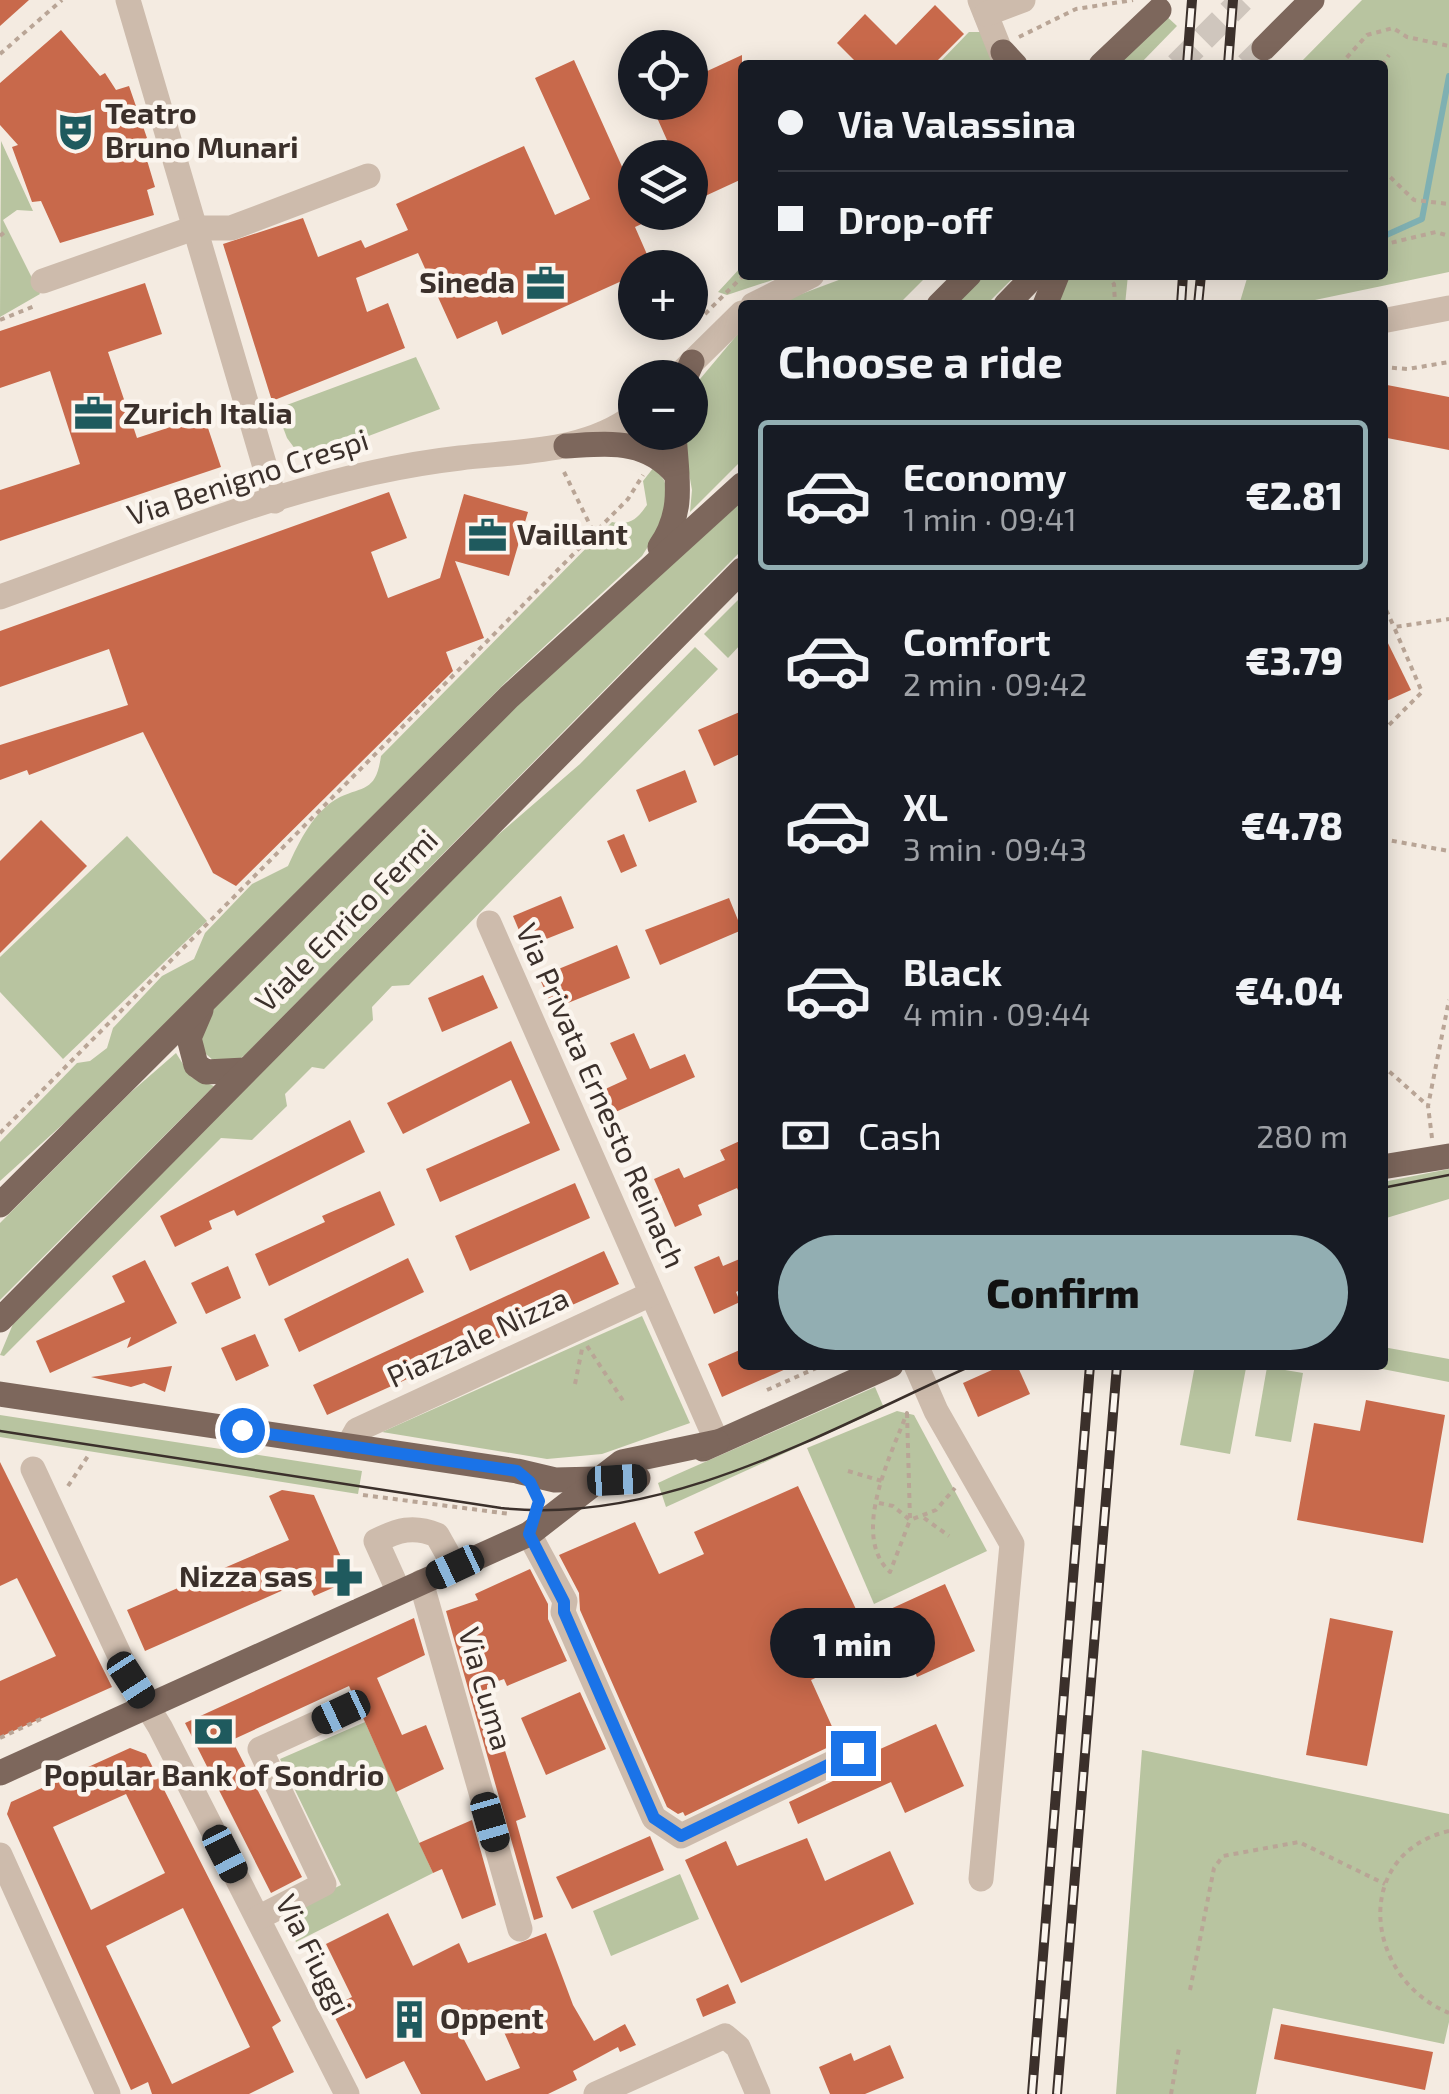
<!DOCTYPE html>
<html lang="en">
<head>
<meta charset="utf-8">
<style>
	body { margin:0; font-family:"Exo 2",sans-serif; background:#242831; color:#f1f3f6; height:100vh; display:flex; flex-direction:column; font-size:38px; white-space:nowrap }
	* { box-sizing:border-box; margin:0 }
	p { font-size:32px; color:#9ea1a6 }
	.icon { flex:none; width:55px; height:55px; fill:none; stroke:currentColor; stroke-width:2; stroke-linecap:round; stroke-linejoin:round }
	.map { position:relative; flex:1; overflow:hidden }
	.drawer { position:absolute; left:738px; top:300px; width:650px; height:1070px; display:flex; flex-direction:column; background:#171b24; border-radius:10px; box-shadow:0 5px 25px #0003 }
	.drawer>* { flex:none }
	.banner { position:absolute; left:738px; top:60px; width:650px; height:220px; border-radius:10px; box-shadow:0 5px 25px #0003; display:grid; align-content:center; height:220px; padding:0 40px; background:#171b24 }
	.tools { position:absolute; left:618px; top:30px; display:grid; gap:20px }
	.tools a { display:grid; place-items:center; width:90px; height:90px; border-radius:50%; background:#171b24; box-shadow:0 5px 25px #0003; font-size:50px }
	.end { position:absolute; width:45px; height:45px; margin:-22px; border:12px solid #1a73e8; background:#fff; box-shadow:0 0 0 5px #fff }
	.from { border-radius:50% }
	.bubble { position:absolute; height:70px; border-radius:35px; background:#171b24; box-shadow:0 5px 25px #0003; font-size:32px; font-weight:800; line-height:70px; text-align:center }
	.car { position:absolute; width:30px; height:60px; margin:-30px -15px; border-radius:12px; box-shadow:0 0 8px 2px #0007; background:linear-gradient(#222 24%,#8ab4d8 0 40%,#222 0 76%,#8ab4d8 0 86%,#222 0) }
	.banner b { display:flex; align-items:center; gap:35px; height:95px; font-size:38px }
	.banner b+b { border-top:2px solid #363941 }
	.banner i { width:25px; height:25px; background:#f1f3f6 }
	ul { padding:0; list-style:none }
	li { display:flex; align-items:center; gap:30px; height:150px; margin:0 20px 15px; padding:0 20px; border:5px solid transparent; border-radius:10px }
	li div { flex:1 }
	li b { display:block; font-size:38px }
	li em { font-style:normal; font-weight:800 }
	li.active { border-color:#92aeb2 }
	li>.icon { width:90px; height:90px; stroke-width:1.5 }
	h2 { padding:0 40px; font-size:45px; line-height:120px }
	.pay { display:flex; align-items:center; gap:25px; height:110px; padding:0 40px; font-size:38px }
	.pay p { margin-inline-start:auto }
	.button { display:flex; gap:20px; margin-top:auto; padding:20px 40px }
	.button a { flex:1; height:115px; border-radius:60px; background:#92aeb2; color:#111; font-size:40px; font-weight:800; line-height:115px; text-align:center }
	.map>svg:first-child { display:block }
</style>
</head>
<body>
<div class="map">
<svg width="1449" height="2094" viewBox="0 0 1449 2094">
	<rect width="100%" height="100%" fill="#f4ebe1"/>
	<g fill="#b8c4a0">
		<path d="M1362,0h87v272l-158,33h-52l9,-30h134v-210h-84z"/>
		<path d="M1163,13l14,13 -38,39h-27z"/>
		<path d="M969,32h13l12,33h-57z"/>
		<path d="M1,141l32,70 -16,-1 -14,10 37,74 -40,23z"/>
		<path d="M742,266v9h46l-61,20 -9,-3z"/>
		<path d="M852,275h76l-30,30h-126z"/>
		<path d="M984,275h32l-30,30h-32z"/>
		<path d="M1066,275h62l-3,30h-69z"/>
		<path d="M742,329v131l-52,52 2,-22 -10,-57 8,-1v-41z"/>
		<path d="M416,357l24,52 -127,48h-12l-14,-19 -11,-29z"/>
		<path d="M654,467l10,13 5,17 -10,32 -17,27 -135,125 -414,416 -93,84v-39l77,-79 13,-2 17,-13 6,-20 49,-52 32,-17 11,-26 47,-49 36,-18c11,-24 26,-56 52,-69 25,-11 36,-6 41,-41l231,-234c18,4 25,-3 35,-17l-4,-24z"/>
		<path d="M742,500v50l-497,505 -7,5 -24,1 -15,-13 6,-31 356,-356z"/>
		<path d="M742,596v47l-14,15 -24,-24z"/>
		<path d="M695,647l23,22 -309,316 -17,1 -20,21 1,13 -49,49 -12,-2 -27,27 2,12 -35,34 -31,-2 -217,218 -4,-1 13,-31 457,-465 110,-95z"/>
		<path d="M127,836l80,85 -144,138 -63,-67v-35z"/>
		<path d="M176,1053l15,24 23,9 -214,214v-77l130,-130z"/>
		<path d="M1449,1169v30l-66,20v-37z"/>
		<path d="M642,1316l48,107 -88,31 -55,5 -165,-27z"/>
		<path d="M1383,1347l66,12v23l-87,-17h20z"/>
		<path d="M1195,1365l51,3 -16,86 -50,-9z"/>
		<path d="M1267,1367l36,6 -12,69 -36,-6z"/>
		<path d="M875,1387l9,21 -218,99 -8,-24 15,-7z"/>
		<path d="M897,1411l17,4 73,136 -113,53 -67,-156z"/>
		<path d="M0,1415l362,56 -4,23 -358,-57z"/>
		<path d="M365,1722l68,151 -137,69 -14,-28 59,-29 -61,-126z"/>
		<path d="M1142,1750l307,64v208l-5,22 -171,-36 -17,86h-140z"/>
		<path d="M680,1874l19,45 -88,37 -18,-45z"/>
	</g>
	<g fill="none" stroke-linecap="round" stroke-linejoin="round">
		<path stroke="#7fb0b2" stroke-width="6" d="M1382,237l40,-18 27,-143"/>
	</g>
	<g fill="#c8694b" fill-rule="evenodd">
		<path d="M0,0h29l-29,26z"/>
		<path d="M935,5l29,29 -31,31h-74l-22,-22 28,-29 31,31z"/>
		<path d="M61,30l39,46 5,-3 11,17 13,-4 18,52 -6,2 14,47 -8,3 7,25 -94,28 -19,-42 -9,1 -20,-55 6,-2 -18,-20v-42z"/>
		<path d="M742,55v124l-52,24v-45h-15l-25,-56h40v-23z"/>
		<path d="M574,60l54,120 7,-3v35h33l-33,15 18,41h-18v7l-133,60 -5,-14 -40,18 -39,-86 -62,25 11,34 21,-9 17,45 -133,53 -49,-157 80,-26 15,39 43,-17 4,8 43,-18 -12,-26 128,-58 31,69 35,-16 -55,-121z"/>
		<path d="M145,283l17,51 -54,18 29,86 67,-22 17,51 -221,74v-51l80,-26 -30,-93 -50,17v-57z"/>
		<path d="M1382,384l67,13v53l-67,-13z"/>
		<path d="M389,492l18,46 -36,14 17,46 52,-20 24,-84 64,18 -19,64 -54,-15 29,77 -38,14 7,19 -217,215 -23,-13 -70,-141 -114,43 -2,-5 -27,10v-35l128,-40 -19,-56 -109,38v-56z"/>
		<path d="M1382,631l29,59 -29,13z"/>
		<path d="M742,711v42l-28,13 -16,-36z"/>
		<path d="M685,770l12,32 -48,20 -13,-32z"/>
		<path d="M41,820l46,46 -87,87v-92z"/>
		<path d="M624,834l13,32 -16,7 -14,-32z"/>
		<path d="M561,896l13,32 -48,19 -13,-31z"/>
		<path d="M729,898l13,32 -82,35 -15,-35z"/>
		<path d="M617,945l13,33 -77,31 -14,-32z"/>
		<path d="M483,975l15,33 -56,24 -14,-34z"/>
		<path d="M634,1033l16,36 35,-15 10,23 -84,37 -10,-23 26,-12 -17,-36z"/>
		<path d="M511,1041l49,109 -120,52 -14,-33 104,-46 -19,-43 -108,54 -16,-31z"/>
		<path d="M350,1120l15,32 -128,64 -3,-6 -25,11 3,8 -37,18 -15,-31z"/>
		<path d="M742,1140v59l-5,-11 -39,17 4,10 -27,12 -21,-48 25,-11 5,10 41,-18 -5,-10z"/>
		<path d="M575,1183l15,35 -120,53 -15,-35z"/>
		<path d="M380,1191l15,34 -126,61 -14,-32 70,-32 -3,-6z"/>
		<path d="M604,1251l15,33 -292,131 -14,-30z"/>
		<path d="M719,1256l4,10 19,-8v31l-6,3 4,10 -26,12 -20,-47z"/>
		<path d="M408,1258l16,34 -125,60 -15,-33z"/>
		<path d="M145,1260l32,63 -50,25 4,-11 -81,36 -14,-32 89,-39 -13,-26z"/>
		<path d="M228,1266l13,32 -35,16 -15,-31z"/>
		<path d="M255,1334l14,32 -33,15 -15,-33z"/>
		<path d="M742,1349v16h53l-73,32 -14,-33z"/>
		<path d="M1003,1365h14l13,29 -52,23 -15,-34z"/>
		<path d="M172,1366l-7,26 -21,-9 -13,4 -40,-10z"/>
		<path d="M1366,1400l79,15 -22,128 -126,-23 17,-97 46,8z"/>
		<path d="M0,1462l112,225 -112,50v-56l56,-25 -39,-78 -17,8z"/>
		<path d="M798,1486l64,136 83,-38 30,67 -58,26 -17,-38 -89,41 28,62 -154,74 -2,-4 -5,2 -11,-7 -87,-197 -1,-17 -20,-38 76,-33 24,52 45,-20 -10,-22z"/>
		<path d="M282,1490l32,5 37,85 -37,16 -8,-16 -161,71 -18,-41 162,-70 -20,-44z"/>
		<path d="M530,1569l18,35v15l19,42 -60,25 -3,-7 -17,6v9l39,123 -10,4 27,96 -9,3 -88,-309 32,-11 -3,-6z"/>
		<path d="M414,1618l11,37 -48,23 25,57 24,-10 18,44 -48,23 -47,-106 -117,54 70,137 -31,16 -86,-170z"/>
		<path d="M1330,1618l63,13 -26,135 -61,-11z"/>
		<path d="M580,1692l26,57 -60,26 -25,-57z"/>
		<path d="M936,1724l28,62 -59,27 -14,-31 -93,42 -9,-22 71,-34 9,-14z"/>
		<path d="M130,1748l16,6 135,267 -9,6 22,45 -45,22h-97l-4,-12 -17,8 -124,-276 4,-12zM126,1794l39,79 -74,37 -38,-83zM183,1908l67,139 -78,37 -66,-138z"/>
		<path d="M472,1820l24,85 -34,14 -20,-50 -9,4 -14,-30z"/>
		<path d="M650,1836l14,34 -92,39 -16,-32z"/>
		<path d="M807,1838l18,43 65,-30 24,53 -173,79 -56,-123 41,-19 11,25z"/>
		<path d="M388,1913l25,53 46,-23 9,20 78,-30 27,72 21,36 31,-17 11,21 -16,7 -2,-5 -45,24 4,9 -29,14h-127l-17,-33 -38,18 -36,-71 22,-11 -26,-53zM496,2014l24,54 -34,13 -26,-49z"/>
		<path d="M728,1984l8,19 -33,14 -7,-18z"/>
		<path d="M1281,2024l152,28 -8,38 -151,-31z"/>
		<path d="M890,2045l14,33 -39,16h-35l-11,-27 32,-14 3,8z"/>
	</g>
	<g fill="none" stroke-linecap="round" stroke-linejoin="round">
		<g stroke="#cfc6bd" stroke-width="25" stroke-dasharray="25 12" stroke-linecap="butt">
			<path d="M1177,65l65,-65"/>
			<path d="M1247,65l17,-17"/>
		</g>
		<g stroke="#b9a596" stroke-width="4" stroke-dasharray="5 5" stroke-linecap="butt">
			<path d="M1019,37l57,-28 57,-9"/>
			<path d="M0,54l62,-54"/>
			<path d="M1340,65l27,-30 26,-7 14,9 42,9"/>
			<path d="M1382,65l7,-10"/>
			<path d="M1382,176l5,-2 27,26 35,4"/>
			<path d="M0,236l7,-6"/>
			<path d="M1382,245l54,-13 13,4"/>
			<path d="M1106,275l8,9 1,21"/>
			<path d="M705,314l39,-39"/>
			<path d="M0,320l37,-15"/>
			<path d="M1382,367l26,2 41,-7"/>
			<path d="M642,378l14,-15"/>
			<path d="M564,472l30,61"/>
			<path d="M1382,601l12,26"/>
			<path d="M1382,732l40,-40 -28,-65 55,-8"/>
			<path d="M1382,839l67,12"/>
			<path d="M1382,1065l45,40"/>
			<path d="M0,1133l628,-634 15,-24"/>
			<path d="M1432,1138l-4,-32 21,-106"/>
			<path d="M587,1346l37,56"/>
			<path d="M575,1384l7,-35"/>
			<path d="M767,1390l56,-25"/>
			<path d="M907,1413l3,107 -20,52c-40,-37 1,-117 17,-159z"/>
			<path d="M848,1471l34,10"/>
			<path d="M68,1486l20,-30"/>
			<path d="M363,1495l147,19"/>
			<path d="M879,1503l14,3 17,14 26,-10 19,-22"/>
			<path d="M924,1518l25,18"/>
			<path d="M0,1738l45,-21"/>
			<path d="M1449,1831c-98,23 -85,147 0,182"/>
			<path d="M1190,1990l24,-122 9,-12 76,-14 86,42"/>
			<path d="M1171,2094l8,-46"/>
		</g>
		<g stroke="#cdbbac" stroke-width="25">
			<path d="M128,0l147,501"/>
			<path d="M980,0l26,65"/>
			<path d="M986,14l37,-14"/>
			<path d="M43,281l151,-53h37l137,-52"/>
			<path d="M753,305l59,-30"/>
			<path d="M1382,321l67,-13"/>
			<path d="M676,378l66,-65"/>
			<path d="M0,597c150,-53 301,-121 460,-139 59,-7 126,-5 175,-43"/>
			<path d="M489,923l228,519"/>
			<path d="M916,1365l20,46 76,133 -31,335"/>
			<path d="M348,1446l9,-16 294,-136"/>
			<path d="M33,1469l98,211 29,47 187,367"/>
			<path d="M529,1534l36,67 -2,11 91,206 27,18 172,-83"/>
			<path d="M421,1582l99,347"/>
			<path d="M399,1592l-23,-51c22,-11 37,-16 61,-6l18,32"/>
			<path d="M0,1855l108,239"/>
			<path d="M258,1918l66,-34 -64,-135 81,-37"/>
			<path d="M596,2094l129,-58 13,11 20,47"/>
		</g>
		<g stroke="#7d675c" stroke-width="25">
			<path d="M1264,48l48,-48"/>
			<path d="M1003,52l12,13"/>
			<path d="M1101,65l58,-55"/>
			<path d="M939,305l30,-30"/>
			<path d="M1006,305l29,-30"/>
			<path d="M1045,305l12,-30"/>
			<path d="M685,378l7,-16"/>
			<path d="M566,446c42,-2 80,-8 110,28"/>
			<path d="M660,547c26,-37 16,-71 14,-115"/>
			<path d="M201,1010l-12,28 7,27 10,7 39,-2"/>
			<path d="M1382,1167l67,-11"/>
			<path d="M0,1205l509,-508 233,-212"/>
			<path d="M0,1320l742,-750"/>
			<path d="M0,1394l517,77 38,9 83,-2"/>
			<path d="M703,1449l188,-84"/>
			<path d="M0,1773l529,-239 93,-72 95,-20"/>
		</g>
		<g stroke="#3b302b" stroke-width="2.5">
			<path d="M1382,1188l67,-13"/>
			<path d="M0,1431l501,77c164,18 326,-78 472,-143"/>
		</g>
		<defs>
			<g id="rail">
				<path d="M1187,65l5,-65"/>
				<path d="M1228,65l5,-65"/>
				<path d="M1181,305l2,-30"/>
				<path d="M1198,305l3,-30"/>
				<path d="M1032,2094l58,-729"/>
				<path d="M1057,2094l60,-729"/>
			</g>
		</defs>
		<use href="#rail" stroke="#3b302b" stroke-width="10"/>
		<use href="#rail" stroke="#fbf5ee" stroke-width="6" stroke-dasharray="19" stroke-linecap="butt"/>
	</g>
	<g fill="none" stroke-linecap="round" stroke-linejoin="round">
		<path stroke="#1a73e8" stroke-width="12" d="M242,1430l275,41 13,11 9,19 -10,33 35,68v10l90,206 27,18 172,-83"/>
	</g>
	<defs>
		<symbol id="theatre-bare" viewBox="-9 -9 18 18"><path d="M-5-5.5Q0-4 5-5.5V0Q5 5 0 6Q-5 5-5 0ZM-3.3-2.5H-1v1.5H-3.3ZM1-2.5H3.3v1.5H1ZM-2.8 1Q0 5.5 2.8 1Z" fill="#1f5a5e" stroke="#fbf5ee" stroke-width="2.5" paint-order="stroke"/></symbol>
		<symbol id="office-bare" viewBox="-9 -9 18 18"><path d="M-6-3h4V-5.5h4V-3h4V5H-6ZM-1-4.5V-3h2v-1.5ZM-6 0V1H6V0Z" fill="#1f5a5e" stroke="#fbf5ee" stroke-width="2.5" paint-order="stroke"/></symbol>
		<symbol id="pharmacy-bare" viewBox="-9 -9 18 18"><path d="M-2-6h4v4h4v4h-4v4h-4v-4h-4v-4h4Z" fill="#1f5a5e" stroke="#fbf5ee" stroke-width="2.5" paint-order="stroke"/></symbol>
		<symbol id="bank-bare" viewBox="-9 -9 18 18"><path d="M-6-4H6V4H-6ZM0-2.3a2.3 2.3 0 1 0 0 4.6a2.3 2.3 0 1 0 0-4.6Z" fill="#1f5a5e" stroke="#fbf5ee" stroke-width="2.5" paint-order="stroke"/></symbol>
		<symbol id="building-bare" viewBox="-9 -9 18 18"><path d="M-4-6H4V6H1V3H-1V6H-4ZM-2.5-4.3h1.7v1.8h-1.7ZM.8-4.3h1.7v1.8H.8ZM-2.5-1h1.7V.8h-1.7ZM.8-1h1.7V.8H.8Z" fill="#1f5a5e" stroke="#fbf5ee" stroke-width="2.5" paint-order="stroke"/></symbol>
	</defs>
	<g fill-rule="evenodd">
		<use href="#theatre-bare" x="48" y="104" width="55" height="55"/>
		<use href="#office-bare" x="518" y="256" width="55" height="55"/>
		<use href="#office-bare" x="66" y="386" width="55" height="55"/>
		<use href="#office-bare" x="460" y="508" width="55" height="55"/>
		<use href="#pharmacy-bare" x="316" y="1550" width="55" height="55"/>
		<use href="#bank-bare" x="186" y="1704" width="55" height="55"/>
		<use href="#building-bare" x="382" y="1992" width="55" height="55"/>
	</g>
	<g text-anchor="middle" stroke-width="9" stroke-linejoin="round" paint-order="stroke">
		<g font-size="30" font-weight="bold" fill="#3b302b" stroke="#fbf5ee" text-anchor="start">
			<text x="105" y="124">Teatro<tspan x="105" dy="34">Bruno Munari</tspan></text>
			<text x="515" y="293" text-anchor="end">Sineda</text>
			<text x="123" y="424">Zurich Italia</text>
			<text x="517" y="545">Vaillant</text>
			<text x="313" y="1587" text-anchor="end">Nizza sas</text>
			<text x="214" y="1786" text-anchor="middle">Popular Bank of Sondrio</text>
			<text x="440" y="2029">Oppent</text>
		</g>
		<g font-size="30" fill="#3b302b" stroke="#fbf5ee">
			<text transform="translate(248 478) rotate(-18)" y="10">Via Benigno Crespi</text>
			<text transform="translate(347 921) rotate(-45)" y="10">Viale Enrico Fermi</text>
			<text transform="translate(600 1096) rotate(66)" y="10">Via Privata Ernesto Reinach</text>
			<text transform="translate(478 1338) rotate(-25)" y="10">Piazzale Nizza</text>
			<text transform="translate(485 1689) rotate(74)" y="10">Via Cuma</text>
			<text transform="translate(313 1955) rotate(63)" y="10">Via Fiuggi</text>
		</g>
	</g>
</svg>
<div class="tools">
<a><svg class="icon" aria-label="locate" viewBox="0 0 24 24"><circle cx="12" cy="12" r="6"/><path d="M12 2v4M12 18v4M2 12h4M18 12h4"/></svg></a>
<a><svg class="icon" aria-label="layers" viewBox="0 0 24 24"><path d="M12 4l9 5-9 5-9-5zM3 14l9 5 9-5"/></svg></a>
<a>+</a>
<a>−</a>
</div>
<i class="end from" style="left:242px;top:1430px"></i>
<i class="end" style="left:853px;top:1753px"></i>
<div class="bubble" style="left:770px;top:1608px;width:165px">1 min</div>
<i class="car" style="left:617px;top:1480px;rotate:87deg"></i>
<i class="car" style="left:455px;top:1567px;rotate:245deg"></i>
<i class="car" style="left:131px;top:1680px;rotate:147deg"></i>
<i class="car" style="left:341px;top:1712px;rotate:245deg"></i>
<i class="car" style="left:490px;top:1822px;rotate:164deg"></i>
<i class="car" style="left:225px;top:1854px;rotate:153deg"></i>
<div class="banner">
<b><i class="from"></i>Via Valassina</b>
<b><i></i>Drop-off</b>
</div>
<section class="drawer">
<h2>Choose a ride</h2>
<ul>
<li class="active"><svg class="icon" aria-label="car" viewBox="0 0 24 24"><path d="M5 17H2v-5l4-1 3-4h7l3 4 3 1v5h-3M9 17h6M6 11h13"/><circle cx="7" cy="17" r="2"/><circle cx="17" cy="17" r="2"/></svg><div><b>Economy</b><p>1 min · 09:41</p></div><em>€2.81</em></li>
<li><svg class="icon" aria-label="car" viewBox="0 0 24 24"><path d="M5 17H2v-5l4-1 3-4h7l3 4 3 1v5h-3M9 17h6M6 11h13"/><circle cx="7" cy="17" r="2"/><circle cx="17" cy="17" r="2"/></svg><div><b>Comfort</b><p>2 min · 09:42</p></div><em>€3.79</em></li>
<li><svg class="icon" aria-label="car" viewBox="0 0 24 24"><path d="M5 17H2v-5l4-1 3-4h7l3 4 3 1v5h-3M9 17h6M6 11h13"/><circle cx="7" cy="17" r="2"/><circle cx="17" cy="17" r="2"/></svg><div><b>XL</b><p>3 min · 09:43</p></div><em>€4.78</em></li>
<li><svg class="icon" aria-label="car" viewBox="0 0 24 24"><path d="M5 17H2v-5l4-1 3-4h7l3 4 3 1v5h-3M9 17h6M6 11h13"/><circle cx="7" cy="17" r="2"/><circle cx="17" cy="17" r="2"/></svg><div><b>Black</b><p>4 min · 09:44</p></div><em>€4.04</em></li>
</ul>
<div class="pay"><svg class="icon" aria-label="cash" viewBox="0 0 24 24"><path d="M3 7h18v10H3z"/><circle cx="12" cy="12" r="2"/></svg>Cash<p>280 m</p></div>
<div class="button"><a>Confirm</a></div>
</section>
</div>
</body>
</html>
